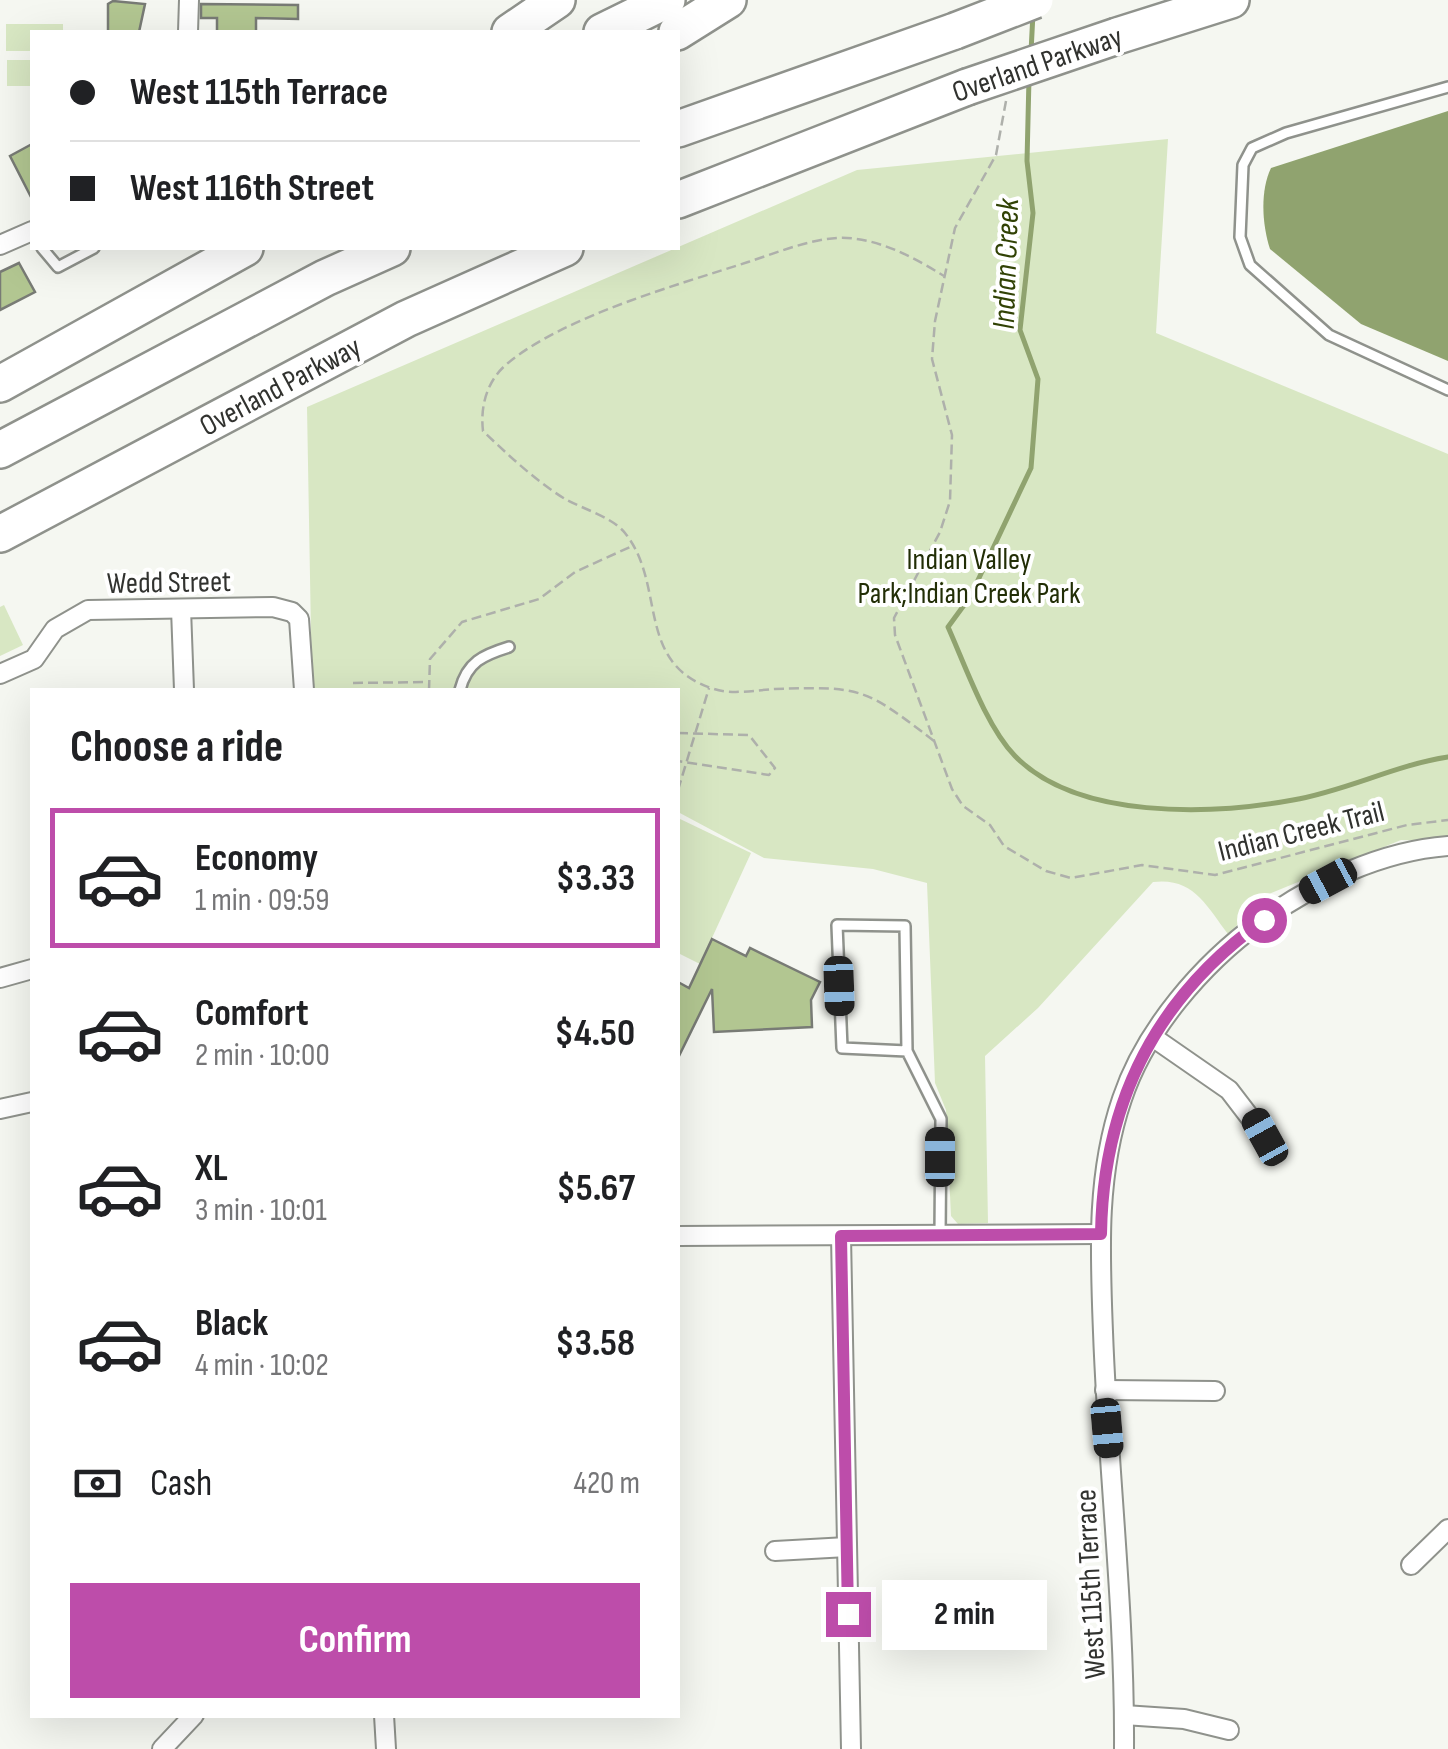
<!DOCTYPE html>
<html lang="en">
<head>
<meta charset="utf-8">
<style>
	body { margin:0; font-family:"Sofia Sans Condensed",sans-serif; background:#f2f2f2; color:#202124; height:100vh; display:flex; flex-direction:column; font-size:38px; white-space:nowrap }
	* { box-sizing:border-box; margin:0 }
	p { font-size:32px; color:#757577 }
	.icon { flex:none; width:55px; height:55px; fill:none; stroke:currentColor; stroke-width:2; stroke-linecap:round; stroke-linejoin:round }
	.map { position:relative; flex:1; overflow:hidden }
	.side { position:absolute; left:30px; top:688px; width:650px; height:1030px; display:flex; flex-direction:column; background:#fff; border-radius:0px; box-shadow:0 10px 40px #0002 }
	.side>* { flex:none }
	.top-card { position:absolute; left:30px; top:30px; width:650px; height:220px; border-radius:0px; box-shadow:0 10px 40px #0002; display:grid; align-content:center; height:220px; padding:0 40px; background:#fff }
	.end { position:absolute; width:45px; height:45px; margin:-22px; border:12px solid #bd4daa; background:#fff; box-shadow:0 0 0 5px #fff }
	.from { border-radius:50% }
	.bubble { position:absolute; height:70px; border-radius:0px; background:#fff; box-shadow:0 10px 40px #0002; font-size:32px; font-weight:700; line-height:70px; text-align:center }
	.car { position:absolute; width:30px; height:60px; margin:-30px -15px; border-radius:12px; box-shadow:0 0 8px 2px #0007; background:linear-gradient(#222 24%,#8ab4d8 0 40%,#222 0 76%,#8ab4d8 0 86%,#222 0) }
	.top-card b { display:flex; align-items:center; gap:35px; height:95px; font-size:38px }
	.top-card b+b { border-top:2px solid #e0e0e0 }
	.top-card i { width:25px; height:25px; background:#202124 }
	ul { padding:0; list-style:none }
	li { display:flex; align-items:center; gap:30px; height:140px; margin:0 20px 15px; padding:0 20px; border:5px solid transparent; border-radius:0px }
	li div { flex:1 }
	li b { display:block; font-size:38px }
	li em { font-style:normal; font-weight:700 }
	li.active { border-color:#bd4daa }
	li>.icon { width:90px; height:90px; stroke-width:1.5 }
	h2 { padding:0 40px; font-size:45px; line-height:120px }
	.pay { display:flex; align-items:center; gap:25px; height:110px; padding:0 40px; font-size:38px }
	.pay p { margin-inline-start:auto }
	.primary-button { display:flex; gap:20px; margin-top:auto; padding:20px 40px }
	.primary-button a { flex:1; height:115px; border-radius:0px; background:#bd4daa; color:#fff; font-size:40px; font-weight:700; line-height:115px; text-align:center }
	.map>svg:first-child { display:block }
</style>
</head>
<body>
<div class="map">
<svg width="1448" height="1749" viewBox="0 0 1448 1749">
	<rect width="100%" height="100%" fill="#f5f7f1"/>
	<g fill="#d8e7c3">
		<path d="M6,24h57v8h-31v19h-26z"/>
		<rect x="7" y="60" width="25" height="26"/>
		<path d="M1168,139l-12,194 292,121v387l-47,-1 -132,54 -41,40c-22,-29 -35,-57 -75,-52l-115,126 -53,48 3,167 -30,1 -7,-8 -5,-106 -11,-27 -8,-200 -54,-14 -109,-11 -86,-46v-122h-366l-5,-283 550,-237z"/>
		<path d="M4,605l19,40 -23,11v-49z"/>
		<path d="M678,818l73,35 -51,111 -22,-11z"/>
	</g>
	<path fill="#90a36f" d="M1448,111v250l-87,-37 -91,-75c-8,-25 -10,-58 1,-81z"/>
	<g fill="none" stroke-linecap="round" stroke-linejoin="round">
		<g stroke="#90a36f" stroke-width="5">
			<path d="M1031,52l2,-39"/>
			<path d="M1029,78l-2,83 6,52 -13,117 18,49 -7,89 -61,129 -22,30c17,38 38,99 67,129 62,64 196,59 278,44 53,-9 102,-35 155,-43"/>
		</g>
	</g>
	<g fill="#b2c691" stroke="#787b75" stroke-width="2.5">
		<path d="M113,1l32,3 -6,28h-31v-28z"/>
		<path d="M201,4l97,1v14l-42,-1v14h-39v-14h-16z"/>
		<path d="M32,144v55l-22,-43z"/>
		<path d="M19,263l16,29 -35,18v-38z"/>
		<path d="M712,939l34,17 4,-8 70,34 -9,18 1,27 -98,5 -2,-43 -34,69v-76l11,6z"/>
	</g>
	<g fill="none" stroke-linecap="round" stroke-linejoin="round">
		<defs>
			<g id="service">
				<path d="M1448,87l-162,46 -34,15 -9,17 -3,72 10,28 79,70 119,55"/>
				<path d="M42,248l16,19 36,-19"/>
				<path d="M460,690c7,-28 23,-35 49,-43"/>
				<path d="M907,1051l-65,-3 -5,-123 68,1 2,125 34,68 -1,116"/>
			</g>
			<g id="minor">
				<path d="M188,32l1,-32"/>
				<path d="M0,245l32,-14"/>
				<path d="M181,609l3,81"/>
				<path d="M0,674l34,-15 21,-30 33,-19 185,-3 19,5 7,7 5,71"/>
				<path d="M0,978l32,-9"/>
				<path d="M1154,1038l75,52 36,47"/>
				<path d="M0,1109l32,-7"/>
				<path d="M678,1236l423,-2"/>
				<path d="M841,1236l10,513"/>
				<path d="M1105,1390l110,1"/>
				<path d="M775,1551l72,-4"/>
				<path d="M1411,1565l37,-36"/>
				<path d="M384,1715l2,34"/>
				<path d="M1124,1715l60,4 45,11"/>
				<path d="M162,1749l32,-34"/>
				<path d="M1124,1749c1,-140 -16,-278 -21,-417 -3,-79 -7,-157 19,-233 23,-69 80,-135 138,-177 54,-39 121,-71 188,-76"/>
			</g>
			<g id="motorway">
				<path d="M510,32l47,-32"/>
				<path d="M602,32l65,-32"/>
				<path d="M677,32l51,-32"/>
				<path d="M1117,36l114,-36"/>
				<path d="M678,129l277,-98"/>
				<path d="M678,200l289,-113"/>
				<path d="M0,384l245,-136"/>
				<path d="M0,450l325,-172 67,-30"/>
				<path d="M0,534l406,-215 159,-71"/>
			</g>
		</defs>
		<use href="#service" stroke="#8f928c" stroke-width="14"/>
		<use href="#minor" stroke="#8f928c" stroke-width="22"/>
		<use href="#motorway" stroke="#8f928c" stroke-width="40"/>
		<g stroke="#aeb0ab" stroke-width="2.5" stroke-dasharray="10 5" stroke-linecap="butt">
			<path d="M1006,101l-10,54 -41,73 -20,93 -3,38 20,76 -2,66 -10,31 -46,86 1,17 57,154 11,17 27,19 14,21 42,25 25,7 71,-13 73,10 192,-50 41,-5"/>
			<path d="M353,683l73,-1"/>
			<path d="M429,690l1,-31 32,-37 77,-23 36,-27 55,-25"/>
			<path d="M607,690h1"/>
			<path d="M678,733l71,2 26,33 -6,7 -91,-14"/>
			<path d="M934,741c-69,-53 -72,-55 -159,-52 -18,1 -43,6 -61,0 -80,-25 -47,-104 -89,-156 -13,-16 -42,-24 -60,-34 -29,-18 -57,-44 -82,-68 -3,-25 4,-51 25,-68 57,-47 169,-78 240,-101 28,-9 59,-22 89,-24 38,-2 76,19 107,38"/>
			<path d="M678,790l31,-102"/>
		</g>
		<use href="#service" stroke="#fff" stroke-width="9"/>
		<use href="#minor" stroke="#fff" stroke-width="18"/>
		<use href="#motorway" stroke="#fff" stroke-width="35"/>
		<defs>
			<g id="motorway-bridge">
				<path d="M955,31l80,-31"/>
				<path d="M967,87l150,-51"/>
			</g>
		</defs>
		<use href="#motorway-bridge" stroke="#8f928c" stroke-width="40" stroke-linecap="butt"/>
		<use href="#motorway-bridge" stroke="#fff" stroke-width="35"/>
	</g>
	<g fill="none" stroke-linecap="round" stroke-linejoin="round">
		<path stroke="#bd4daa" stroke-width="12" d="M848,1614l-7,-378 260,-2c2,-131 55,-237 163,-314"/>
	</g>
	<g text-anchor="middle" stroke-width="8" stroke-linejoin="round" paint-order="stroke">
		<g font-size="30" fill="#31322f" stroke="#fff">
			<text transform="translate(1037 64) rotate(-19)" y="10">Overland Parkway</text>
			<text transform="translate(280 386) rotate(-28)" y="10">Overland Parkway</text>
			<text transform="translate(169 582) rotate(-1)" y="10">Wedd Street</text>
			<text transform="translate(1301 831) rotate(-14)" y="10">Indian Creek Trail</text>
			<text transform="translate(1090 1584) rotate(-93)" y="10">West 115th Terrace</text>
		</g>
		<g font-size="30" fill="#222e06" stroke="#fff">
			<text x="969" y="569">Indian Valley<tspan x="969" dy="34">Park;Indian Creek Park</tspan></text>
		</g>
		<g font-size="32" font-style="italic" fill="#314205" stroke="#fff">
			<text transform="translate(1005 264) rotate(-88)" y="11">Indian Creek</text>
		</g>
	</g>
</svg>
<i class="end from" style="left:1264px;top:920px"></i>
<i class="end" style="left:848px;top:1614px"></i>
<div class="bubble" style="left:882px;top:1580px;width:165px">2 min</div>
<i class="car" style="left:1328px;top:881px;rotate:242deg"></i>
<i class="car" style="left:839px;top:986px;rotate:178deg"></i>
<i class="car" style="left:1265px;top:1137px;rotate:331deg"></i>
<i class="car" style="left:940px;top:1157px;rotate:0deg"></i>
<i class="car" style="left:1107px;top:1428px;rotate:175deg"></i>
<div class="top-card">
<b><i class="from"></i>West 115th Terrace</b>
<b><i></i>West 116th Street</b>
</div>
<section class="side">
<h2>Choose a ride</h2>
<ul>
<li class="active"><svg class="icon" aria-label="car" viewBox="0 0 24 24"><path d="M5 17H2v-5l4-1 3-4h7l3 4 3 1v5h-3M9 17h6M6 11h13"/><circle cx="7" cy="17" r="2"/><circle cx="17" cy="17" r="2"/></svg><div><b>Economy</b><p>1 min · 09:59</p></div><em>$3.33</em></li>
<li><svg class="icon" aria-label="car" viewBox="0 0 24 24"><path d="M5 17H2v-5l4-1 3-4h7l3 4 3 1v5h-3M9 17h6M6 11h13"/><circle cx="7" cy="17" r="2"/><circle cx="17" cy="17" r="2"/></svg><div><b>Comfort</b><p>2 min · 10:00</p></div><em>$4.50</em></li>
<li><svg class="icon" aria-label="car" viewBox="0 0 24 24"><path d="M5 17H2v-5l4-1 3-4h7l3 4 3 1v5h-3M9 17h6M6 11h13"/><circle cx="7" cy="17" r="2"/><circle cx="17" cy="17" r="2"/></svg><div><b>XL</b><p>3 min · 10:01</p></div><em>$5.67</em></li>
<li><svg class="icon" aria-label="car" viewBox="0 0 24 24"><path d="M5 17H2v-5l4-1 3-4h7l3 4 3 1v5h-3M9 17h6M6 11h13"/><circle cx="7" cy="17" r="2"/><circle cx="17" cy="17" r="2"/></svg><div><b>Black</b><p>4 min · 10:02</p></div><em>$3.58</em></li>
</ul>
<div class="pay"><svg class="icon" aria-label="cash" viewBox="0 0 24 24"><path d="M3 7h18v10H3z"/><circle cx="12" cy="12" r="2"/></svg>Cash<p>420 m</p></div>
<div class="primary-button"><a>Confirm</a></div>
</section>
</div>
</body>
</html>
